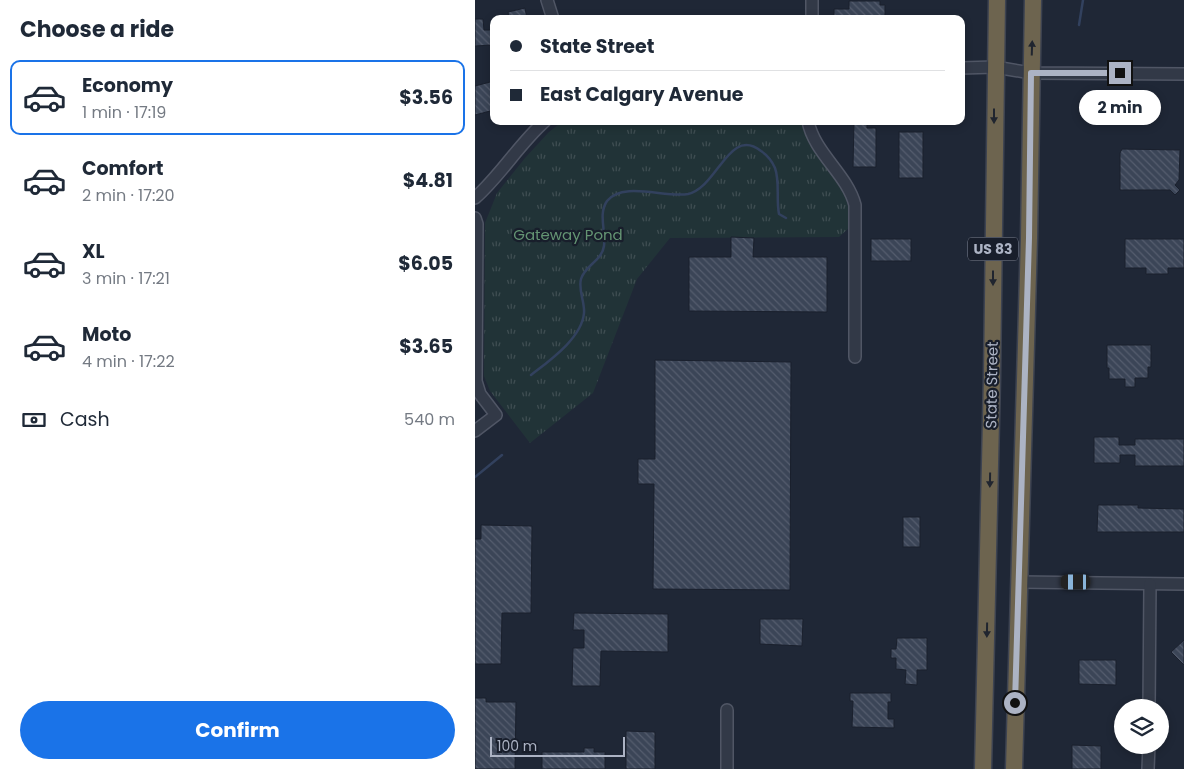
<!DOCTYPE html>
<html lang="en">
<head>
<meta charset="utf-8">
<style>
	body { margin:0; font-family:Poppins,sans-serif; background:#f2f2f3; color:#1f2937; height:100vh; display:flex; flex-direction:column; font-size:19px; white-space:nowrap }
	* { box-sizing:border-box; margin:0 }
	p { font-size:16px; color:#747a83 }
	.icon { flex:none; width:28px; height:28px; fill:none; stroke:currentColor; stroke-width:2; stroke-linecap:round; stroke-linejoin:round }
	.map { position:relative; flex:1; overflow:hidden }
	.details { display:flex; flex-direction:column; background:#fff; width:475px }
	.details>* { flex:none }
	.top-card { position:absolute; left:15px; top:15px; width:475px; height:110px; border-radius:10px; box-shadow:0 2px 8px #0003; display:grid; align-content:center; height:110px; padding:0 20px; background:#fff }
	.fabs { position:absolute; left:639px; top:699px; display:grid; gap:10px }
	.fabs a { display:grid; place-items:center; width:55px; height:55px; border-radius:50%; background:#fff; box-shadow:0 2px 8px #0003; font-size:25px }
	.scale { position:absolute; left:15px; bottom:12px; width:135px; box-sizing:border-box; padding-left:5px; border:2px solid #acb3c4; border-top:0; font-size:14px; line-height:18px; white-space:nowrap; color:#acb3c4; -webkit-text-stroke:4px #181e2b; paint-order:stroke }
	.end { position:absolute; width:22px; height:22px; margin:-11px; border:6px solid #acb3c4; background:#111; box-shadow:0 0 0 2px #111 }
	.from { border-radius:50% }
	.bubble { position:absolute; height:35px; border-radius:18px; background:#fff; box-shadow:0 2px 8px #0003; font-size:16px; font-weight:700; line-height:35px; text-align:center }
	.car { position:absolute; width:15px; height:30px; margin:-15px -8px; border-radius:6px; box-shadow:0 0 4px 1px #0007; background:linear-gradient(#222 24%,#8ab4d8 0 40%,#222 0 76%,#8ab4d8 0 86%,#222 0) }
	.top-card b { display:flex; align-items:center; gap:18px; height:48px; font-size:19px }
	.top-card b+b { border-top:1px solid #e0e1e3 }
	.top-card i { width:12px; height:12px; background:#1f2937 }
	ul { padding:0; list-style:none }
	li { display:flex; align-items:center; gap:15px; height:75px; margin:0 10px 8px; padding:0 10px; border:2px solid transparent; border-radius:10px }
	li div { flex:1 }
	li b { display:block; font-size:19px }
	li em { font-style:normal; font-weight:700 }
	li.on { border-color:#1a73e8 }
	li>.icon { width:45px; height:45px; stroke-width:1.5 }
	h2 { padding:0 20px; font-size:22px; line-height:60px }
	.pay { display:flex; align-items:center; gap:12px; height:55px; padding:0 20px; font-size:19px }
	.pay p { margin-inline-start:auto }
	.cta { display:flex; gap:10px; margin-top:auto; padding:10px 20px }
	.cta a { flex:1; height:58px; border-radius:30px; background:#1a73e8; color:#fff; font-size:20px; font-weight:700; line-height:58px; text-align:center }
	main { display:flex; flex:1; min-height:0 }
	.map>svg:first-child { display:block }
</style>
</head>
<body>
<main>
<section class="details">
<h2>Choose a ride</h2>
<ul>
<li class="on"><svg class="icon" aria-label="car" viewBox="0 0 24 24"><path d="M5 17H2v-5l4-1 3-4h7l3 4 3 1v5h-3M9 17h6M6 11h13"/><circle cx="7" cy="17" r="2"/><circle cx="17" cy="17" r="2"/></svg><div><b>Economy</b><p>1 min · 17:19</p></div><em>$3.56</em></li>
<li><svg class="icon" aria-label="car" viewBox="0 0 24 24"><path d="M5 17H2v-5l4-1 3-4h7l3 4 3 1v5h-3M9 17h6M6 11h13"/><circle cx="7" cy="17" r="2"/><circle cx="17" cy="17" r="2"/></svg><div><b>Comfort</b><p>2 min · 17:20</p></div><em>$4.81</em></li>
<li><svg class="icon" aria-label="car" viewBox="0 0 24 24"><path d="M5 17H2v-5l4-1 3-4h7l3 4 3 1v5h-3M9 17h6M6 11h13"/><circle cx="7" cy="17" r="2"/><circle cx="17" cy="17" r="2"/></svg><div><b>XL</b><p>3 min · 17:21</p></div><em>$6.05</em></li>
<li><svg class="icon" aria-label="car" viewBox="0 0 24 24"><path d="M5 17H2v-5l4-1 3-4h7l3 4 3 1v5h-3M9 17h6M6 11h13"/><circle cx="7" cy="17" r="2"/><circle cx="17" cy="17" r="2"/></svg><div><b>Moto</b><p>4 min · 17:22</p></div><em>$3.65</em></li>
</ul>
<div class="pay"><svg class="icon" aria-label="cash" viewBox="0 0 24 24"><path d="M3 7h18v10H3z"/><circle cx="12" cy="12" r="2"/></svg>Cash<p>540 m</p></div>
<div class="cta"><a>Confirm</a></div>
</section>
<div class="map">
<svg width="709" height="769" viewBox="0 0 709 769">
	<defs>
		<pattern id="park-tufts" width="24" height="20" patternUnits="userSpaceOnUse" patternTransform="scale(1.25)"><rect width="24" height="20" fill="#213337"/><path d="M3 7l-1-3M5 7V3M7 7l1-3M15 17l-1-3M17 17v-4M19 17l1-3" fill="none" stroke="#3f4e52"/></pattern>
		<pattern id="building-back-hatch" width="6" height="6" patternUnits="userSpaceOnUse" patternTransform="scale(1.25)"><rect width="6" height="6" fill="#3b4557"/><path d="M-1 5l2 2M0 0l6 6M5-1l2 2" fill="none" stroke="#555d6e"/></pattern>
	</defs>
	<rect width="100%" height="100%" fill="#1f2736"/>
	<path fill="url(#park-tufts)" d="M88,121h239l2,11 4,8 37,54 5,20 -1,14 -10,9 -169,1 -33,41 -44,114 -63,50 -40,-52 -6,-15 1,-153 12,-30 28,-35 24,-26z"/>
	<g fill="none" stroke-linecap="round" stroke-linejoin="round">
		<g stroke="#32415e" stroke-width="2.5">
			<path d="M604,25l4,-25"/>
			<path d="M56,375c18,-14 51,-37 53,-62 1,-11 -6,-23 -3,-34 4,-14 21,-18 23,-33 2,-15 -6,-32 3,-45 16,-20 58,-3 81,-7 30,-7 41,-68 73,-43 6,4 11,10 14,17 5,14 1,31 4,46l7,4"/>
			<path d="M0,477l27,-22"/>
		</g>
	</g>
	<g fill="url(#building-back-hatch)" stroke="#1a202d">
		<path d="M374,1h31v4h5v14h-51v-10h15z"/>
		<path d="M50,8l2,11h-18l-1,-7z"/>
		<path d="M0,19h8l1,11h7l1,15 -17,1z"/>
		<path d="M19,81v29l-19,5v-29z"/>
		<path d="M379,121h13v7h9v39h-23z"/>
		<rect x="424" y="132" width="24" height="46"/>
		<path d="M647,149l58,1 -1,30 -4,5 5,5 -5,5 -5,-5h-50v-37z"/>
		<path d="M256,237l23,1 -1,19h74v55l-138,-1v-54h42z"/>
		<rect x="396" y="239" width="40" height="22"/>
		<path d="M650,239h59v29h-16v6h-22v-6h-21z"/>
		<path d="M632,345h44v22h-3v11h-13v9h-10v-8h-16v-11h-2z"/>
		<path d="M180,360l136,2 -1,228 -137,-1 1,-105h-16v-25h17z"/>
		<path d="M619,437h25v8h16v-6h49v27h-49v-11h-15v8h-26z"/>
		<path d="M623,505h40v3l46,1v23h-87z"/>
		<rect x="428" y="517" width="17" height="30"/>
		<path d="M6,525l51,1 -1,87h-29l-1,51h-26v-125h6z"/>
		<path d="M99,613l94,1v38l-67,-1 -1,35h-28l1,-38h11v-18h-11z"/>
		<path d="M285,619h43l-1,27 -42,-2z"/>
		<path d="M422,638h30v32h-10v15l-12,-1 1,-14 -10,-1v-11h-5v-9h5z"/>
		<path d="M709,640v25l-13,-13z"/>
		<path d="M604,660h37v25l-37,-1z"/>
		<path d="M375,693h41v9h-3v17h6v9l-42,-1 1,-26h-3z"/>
		<path d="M0,698h11v4h30l-1,67h-40z"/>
		<path d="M151,731l29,1v37h-29z"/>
		<path d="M597,745l29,1v23h-29z"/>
		<path d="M109,748h10v4h11v17h-63v-17h42z"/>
	</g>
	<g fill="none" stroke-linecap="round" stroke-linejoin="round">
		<defs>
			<g id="minor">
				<path d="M72,0l6,19"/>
				<path d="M337,19v-19"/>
				<path d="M486,68l34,-1 36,6 153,1"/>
				<path d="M333,121c6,32 39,53 47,84v152"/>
				<path d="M0,198c26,-23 44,-54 70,-77"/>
				<path d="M0,218l2,6 -1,157 4,13 16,21 -21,16"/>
				<path d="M544,582l165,2"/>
				<path d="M674,708l1,-124"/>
				<path d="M252,769v-59"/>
				<path d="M673,769l1,-24"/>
			</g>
			<g id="highway">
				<path d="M508,769l9,-392 5,-377"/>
				<path d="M539,769l15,-531 4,-238"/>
			</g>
		</defs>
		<use href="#minor" stroke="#505665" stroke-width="14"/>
		<use href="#highway" stroke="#3d4351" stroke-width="19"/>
		<use href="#minor" stroke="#323947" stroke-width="11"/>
		<use href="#highway" stroke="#6d644f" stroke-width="16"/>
	</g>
	<defs><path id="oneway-solid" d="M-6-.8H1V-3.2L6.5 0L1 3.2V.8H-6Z" transform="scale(1.25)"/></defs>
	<g fill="#20252f">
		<use href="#oneway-solid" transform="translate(557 48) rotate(-88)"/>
		<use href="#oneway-solid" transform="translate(519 116) rotate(90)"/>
		<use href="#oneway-solid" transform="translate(518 278) rotate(90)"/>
		<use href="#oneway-solid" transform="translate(515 480) rotate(91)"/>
		<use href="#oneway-solid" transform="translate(512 630) rotate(91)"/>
	</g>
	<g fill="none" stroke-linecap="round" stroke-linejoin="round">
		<path stroke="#acb3c4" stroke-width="6" d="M540,703l14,-465 2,-165h89"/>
	</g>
	<g text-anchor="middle" stroke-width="4.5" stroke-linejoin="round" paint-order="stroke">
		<rect fill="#181e2b" stroke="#808696" stroke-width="1" x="493" y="237.5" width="50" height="23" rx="4"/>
		<g font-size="14" font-weight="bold" fill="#acb3c4">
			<text x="518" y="254">US 83</text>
		</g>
		<g font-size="15" fill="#649473" stroke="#181e2b">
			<text x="93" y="240">Gateway Pond</text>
		</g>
		<g font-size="15" fill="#acb3c4" stroke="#181e2b">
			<text transform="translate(517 385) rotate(-89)" y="5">State Street</text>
		</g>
	</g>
</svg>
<div class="fabs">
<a><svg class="icon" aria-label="layers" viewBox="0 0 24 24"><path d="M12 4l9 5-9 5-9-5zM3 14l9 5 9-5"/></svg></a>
</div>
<div class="scale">100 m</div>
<i class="end from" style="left:540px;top:703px"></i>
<i class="end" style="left:645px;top:73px"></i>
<div class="bubble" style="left:604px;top:90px;width:82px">2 min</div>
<i class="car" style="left:601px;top:582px;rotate:270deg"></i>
<div class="top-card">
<b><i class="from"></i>State Street</b>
<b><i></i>East Calgary Avenue</b>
</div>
</div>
</main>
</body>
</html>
